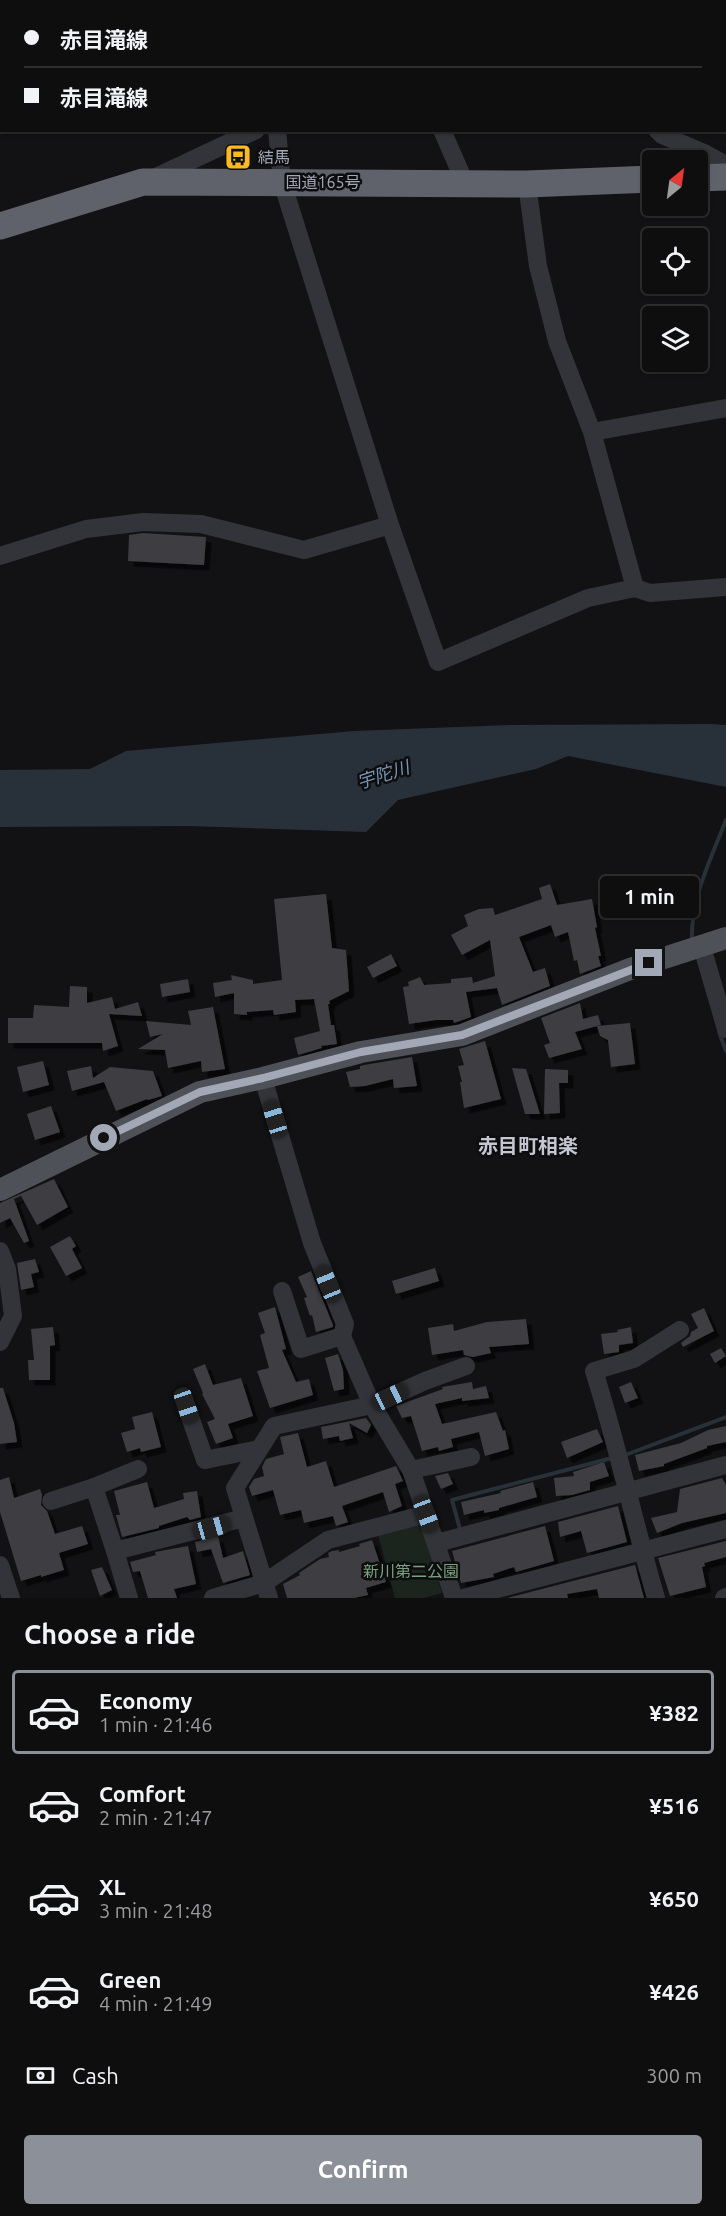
<!DOCTYPE html>
<html lang="en">
<head>
<meta charset="utf-8">
<style>
	body { margin:0; font-family:Ubuntu,"Noto Sans JP",sans-serif; background:#1c1c1d; color:#f1f3f6; height:100vh; display:flex; flex-direction:column; font-size:22px; white-space:nowrap }
	* { box-sizing:border-box; margin:0 }
	p { font-size:20px; color:#9b9c9e }
	.icon { flex:none; width:33px; height:33px; fill:none; stroke:currentColor; stroke-width:2; stroke-linecap:round; stroke-linejoin:round }
	.map { position:relative; height:1598px; overflow:hidden }
	.sheet { display:flex; flex-direction:column; background:#0e0e0f; flex:1 }
	.sheet>* { flex:none }
	.guide { position:absolute; left:0px; top:0px; width:726px; height:132px; box-shadow:0 2px 4px #0004,0 0 0 2px #2e2e2f; display:grid; align-content:center; height:132px; padding:0 24px; background:#0e0e0f }
	.needle { width:39px; rotate:29deg }
	.fabs { position:absolute; left:642px; top:150px; display:grid; gap:12px }
	.fabs a { display:grid; place-items:center; width:66px; height:66px; border-radius:6px; background:#0e0e0f; box-shadow:0 2px 4px #0004,0 0 0 2px #2e2e2f; font-size:30px }
	.end { position:absolute; width:27px; height:27px; margin:-14px; border:8px solid #a3a8b6; background:#111; box-shadow:0 0 0 3px #111 }
	.from { border-radius:50% }
	.bubble { position:absolute; height:42px; border-radius:6px; background:#0e0e0f; box-shadow:0 2px 4px #0004,0 0 0 2px #2e2e2f; font-size:20px; font-weight:600; line-height:42px; text-align:center }
	.car { position:absolute; width:18px; height:36px; margin:-18px -9px; border-radius:8px; box-shadow:0 0 4px 2px #0007; background:linear-gradient(#222 24%,#8ab4d8 0 40%,#222 0 76%,#8ab4d8 0 86%,#222 0) }
	.guide b { display:flex; align-items:center; gap:21px; height:57px; font-size:22px }
	.guide b+b { border-top:2px solid #2e2e2f }
	.guide i { width:15px; height:15px; background:#f1f3f6 }
	ul { padding:0; list-style:none }
	li { display:flex; align-items:center; gap:18px; height:84px; margin:0 12px 9px; padding:0 12px; border:3px solid transparent; border-radius:6px }
	li div { flex:1 }
	li b { display:block; font-size:22px }
	li em { font-style:normal; font-weight:600 }
	li.selected { border-color:#8c9099 }
	li>.icon { width:54px; height:54px; stroke-width:1.5 }
	h2 { padding:0 24px; font-size:27px; line-height:72px }
	.pay { display:flex; align-items:center; gap:15px; height:66px; padding:0 24px; font-size:22px }
	.pay p { margin-inline-start:auto }
	.button { display:flex; gap:12px; margin-top:auto; padding:12px 24px }
	.button a { flex:1; height:69px; border-radius:6px; background:#8c9099; color:#fff; font-size:24px; font-weight:600; line-height:69px; text-align:center }
	.map>svg:first-child { display:block }
</style>
</head>
<body>
<div class="map">
<svg width="726" height="1598" viewBox="0 0 726 1598">
	<defs>
		<filter id="shadow"><feDropShadow dx="5.5" dy="5.5" stdDeviation="0" flood-color="#0009"/></filter>
	</defs>
	<rect width="100%" height="100%" fill="#121214"/>
	<path fill="#1c241e" d="M420,1522l22,71 -18,5h-29l-17,-63z"/>
	<path fill="#283139" d="M710,724l16,1v62l-158,-31 -32,13 -138,31 -32,32 -177,-6 -189,1v-57l90,-1 36,-18 228,-20 157,-6z"/>
	<g fill="none" stroke-linecap="round" stroke-linejoin="round">
		<g stroke="#283139" stroke-width="4">
			<path d="M692,942c-2,-43 19,-83 34,-122"/>
			<path d="M719,1032l7,19"/>
			<path d="M628,1454l98,-37"/>
			<path d="M461,1533l-9,-33 160,-42"/>
		</g>
	</g>
	<g fill="#3c3d42" filter="url(#shadow)">
		<path d="M143,533l63,4 -2,28 -76,-4 1,-26z"/>
		<path d="M550,884l7,21 35,-6 5,28 -2,1 6,28h-3l3,10 -21,8 -3,-14 -3,1 -6,-29 -13,5 -4,-12 -32,12 14,35 12,-4 5,18 -48,19 -5,-17 -31,4 5,25 -17,6 -1,-3h-17l-27,4 -6,-37 6,-1 -1,-4 12,-5 4,8 27,-2v-4l21,-2 1,6 22,-7 -5,-36 -28,15 -11,-20 17,-9 -4,-11 15,-6 14,-1 2,7 47,-16 -3,-11z"/>
		<path d="M326,894l6,54 14,2 3,41 -20,10 1,3h-2l3,21h3l3,19 -16,2 1,2 -24,7 -4,-17 26,-7 -6,-32 -19,1 1,12 -22,3 -1,-5 -26,2v3l-13,-1v-21l-19,4 -2,-14 19,-3 -1,-5 22,5v4l29,-4 -8,-81z"/>
		<path d="M391,954l6,12 -24,12 -6,-11z"/>
		<path d="M188,979l2,13 -28,5 -2,-13z"/>
		<path d="M70,986l17,1v16l25,-6 3,12 23,-7 4,14 -33,-2 9,32 -15,5 -1,-8h-94v-25h25l1,-13 35,2z"/>
		<path d="M580,1003l3,16 15,-4 3,10 -26,7 7,17 -33,9 -5,-13 6,-2 -9,-25z"/>
		<path d="M213,1007l12,62 -23,3 -1,-11 -33,7 -3,-18 -27,-1 25,-15 -13,3 -4,-16 45,4 -3,-14z"/>
		<path d="M630,1023l5,41 -24,3 -3,-27 -8,-4 -3,-10z"/>
		<path d="M485,1041l16,58 -37,9 -4,-26h2l-4,-16 6,-1 -5,-16z"/>
		<path d="M412,1057l5,29 -23,2 -1,-9 -28,7 -15,1 -4,-15 14,-3v-3l4,-1z"/>
		<path d="M43,1061l6,24 -26,7 -6,-25z"/>
		<path d="M91,1066l2,12 17,-11 43,4 9,25 -14,4 -1,-1 -31,12 -12,-29 -32,9 -5,-20z"/>
		<path d="M512,1068l14,1 14,45h-15z"/>
		<path d="M545,1069l23,1v13h-9l1,30 -16,1z"/>
		<path d="M51,1106l9,26 -25,8 -8,-26z"/>
		<path d="M54,1179l14,28 -31,18 -16,-29 -7,3 15,42 -5,2 -14,-25 -10,5v-20z"/>
		<path d="M70,1236l6,10 -4,3 10,19 -16,8 -16,-29z"/>
		<path d="M35,1259l4,13 -8,2 3,13 -13,3 -4,-27z"/>
		<path d="M435,1268l4,13 -43,13 -4,-13z"/>
		<path d="M311,1271l22,54v2l-17,5 -4,-17 -2,1 -6,-18 3,-1 -9,-20z"/>
		<path d="M275,1307l11,42 -4,1 14,32 13,-3 4,16 -43,13 -13,-37 12,-3 -9,-33 5,-2 -7,-20z"/>
		<path d="M704,1308l10,23 -31,16 -2,-4 9,-7 1,-4 7,-4 -7,-14z"/>
		<path d="M526,1319l3,25 -40,3 2,6 -18,4 -9,-2 -1,-5 -31,5 -4,-27 25,-4 1,7 33,-9z"/>
		<path d="M53,1327l2,18 -5,1v34h-21l-1,-20h6l-3,-31z"/>
		<path d="M631,1327l2,16 -14,2v7l-15,2 -3,-20 17,-2 -1,-2z"/>
		<path d="M721,1348l5,8 -11,7 -5,-9z"/>
		<path d="M338,1354l5,16 1,19 -10,2 -9,-33z"/>
		<path d="M205,1364l8,21 28,-7 12,38 -25,8 5,14 -17,6 -9,-22 8,-3 -13,-25 1,-1 -10,-24z"/>
		<path d="M472,1382l1,7 13,-3 3,12 -27,3v-3l-27,6 7,20 54,-12 7,19 2,-1 4,19 -24,7 -6,-24 -28,7 2,8 -14,4 -1,-4 -16,4 -11,-35 -9,2 -6,-12 47,-17 -1,-2z"/>
		<path d="M631,1382l7,16 -13,5 -6,-16z"/>
		<path d="M0,1388h3l11,35 3,19 -17,2z"/>
		<path d="M152,1412l9,35 -20,5 -1,-4 -13,4 -6,-19 14,-4 -3,-12z"/>
		<path d="M366,1418l5,7 -4,8 -18,-10 4,15 -13,3 -1,-5 -16,3 -2,-12z"/>
		<path d="M726,1426v16l-19,4v2l-43,16v2l-25,5 -4,-16 46,-12 27,-13z"/>
		<path d="M597,1429l6,13 -36,16 -6,-16z"/>
		<path d="M298,1433l9,34 19,-6 8,26 62,-21 7,15 -8,3 7,22 -13,6 -6,-20 -41,14 6,16 -12,4 -3,-10 -29,7 -3,-13 -21,5 -7,-25 -21,6 -3,-9 5,-8 10,-3 -2,-9 4,-8 18,-5 -4,-17z"/>
		<path d="M604,1462l5,14 -19,6v8l-18,5 -16,1 -2,-18 20,-2 -1,-4z"/>
		<path d="M448,1473l5,11 -12,5 -6,-13z"/>
		<path d="M9,1477l5,21 26,-9 2,6 -1,10 6,6 8,23 27,-8 6,18 -29,9 5,17 -23,7v-2l-20,6 -21,-69v-32z"/>
		<path d="M722,1478l4,7v28l-44,10 -25,10 -6,-15 26,-6 3,-23z"/>
		<path d="M147,1482l7,26 30,-9 -1,-6 14,-2 4,26 -11,3 -3,-3 -28,9v2l-37,9 -6,-22h4l-6,-24z"/>
		<path d="M533,1482l4,15 -38,11v2l-15,3v-3l-20,5 -3,-13 40,-9 -1,-2z"/>
		<path d="M618,1506l9,36 -40,11 -6,-22 -21,6 -2,-15z"/>
		<path d="M545,1526l9,35 -38,11 -2,-5 -21,7 1,3 -33,6 -9,-32z"/>
		<path d="M218,1536l5,22 20,-7 7,24 -27,8 -12,-34 -14,3 -2,-10z"/>
		<path d="M372,1540l14,42 -20,6 2,7 -14,3h-67l-4,-14 17,-9 -1,-2 21,-14 9,-2 -1,-4 4,-2 7,-1v2l21,-6 -1,-2z"/>
		<path d="M726,1541v16l-22,6 1,3 -3,1 4,20 -36,9 -12,-38z"/>
		<path d="M188,1546l8,38 -22,5 3,9h-29l-8,-27 -7,1 -3,-10 26,-7 -1,-3z"/>
		<path d="M635,1565l9,33h-45l-2,-9 -30,5 1,4h-61z"/>
		<path d="M102,1567l10,23 -12,6 -9,-26z"/>
	</g>
	<g fill="none" stroke-linecap="round" stroke-linejoin="round">
		<g stroke="#333439" stroke-width="18">
			<path d="M236,0l1,2"/>
			<path d="M371,0l1,2"/>
			<path d="M724,25h2"/>
			<path d="M277,130l5,52 108,343 48,137 150,-64 47,-10 15,5 76,-6"/>
			<path d="M442,130l23,53"/>
			<path d="M657,130l5,5 42,18 22,12"/>
			<path d="M154,178l102,-48"/>
			<path d="M527,184l11,82 19,75 35,91 43,156"/>
			<path d="M592,432l134,-24"/>
			<path d="M0,556l86,-27 57,-7 58,2 103,26 86,-25"/>
			<path d="M702,947l24,82"/>
			<path d="M263,1078l49,165 33,81 -3,12 30,69 39,65 43,128"/>
			<path d="M0,1251l7,18 6,47 -13,26"/>
			<path d="M282,1291l19,58 41,-13"/>
			<path d="M186,1405l19,55 54,-11"/>
			<path d="M411,1470l60,-13"/>
			<path d="M51,1501l43,-14"/>
			<path d="M437,1543l289,-78"/>
			<path d="M115,1551l-21,-64 44,-18"/>
			<path d="M0,1565l11,33"/>
			<path d="M129,1598l-14,-47 129,-33"/>
			<path d="M213,1598l51,-15 64,-43 98,-26"/>
			<path d="M269,1598l-34,-110 39,-62 98,-21 53,-24 41,-15"/>
			<path d="M463,1598l263,-69"/>
			<path d="M656,1598c-22,-75 -38,-152 -62,-227l40,-12 46,-29"/>
			<path d="M724,1598l2,-1"/>
		</g>
		<path stroke="#4f5159" stroke-width="22" d="M0,1190l200,-98 63,-14 98,-26 101,-17 168,-66 96,-31"/>
		<g stroke="#5f626b" stroke-width="27">
			<path d="M698,178l28,-1"/>
			<path d="M0,226l143,-44 384,2 125,-5"/>
		</g>
	</g>
	<g fill="none" stroke-linecap="round" stroke-linejoin="round">
		<path stroke="#a3a8b6" stroke-width="8" d="M104,1138l96,-46 63,-14 98,-26 101,-17 187,-72"/>
	</g>
	<defs>
		<symbol id="bus-square" viewBox="-11 -11 22 22"><rect x="-9" y="-9" width="18" height="18" rx="4" fill="#fcba22" stroke="#0d0d0f"/><path d="M-5-6H5V4H4V6H2V4H-2V6H-4V4H-5ZM-3.5-4V0h7V-4ZM-3.5 1.2v1.5H-2V1.2ZM2 1.2v1.5H3.5V1.2Z" fill="#111"/></symbol>
	</defs>
	<g fill-rule="evenodd">
		<use href="#bus-square" x="223" y="142" width="30" height="30"/>
	</g>
	<g text-anchor="middle" stroke-width="5" stroke-linejoin="round" paint-order="stroke">
		<g font-size="16" fill="#a3a8b6" stroke="#0d0d0f" text-anchor="start">
			<text x="258" y="163">結馬</text>
		</g>
		<g font-size="16" fill="#a3a8b6" stroke="#0d0d0f">
			<text x="323" y="188">国道165号</text>
		</g>
		<g font-size="16" fill="#79a27d" stroke="#0d0d0f">
			<text x="411" y="1577">新川第二公園</text>
		</g>
		<g font-size="18" font-style="italic" fill="#7795b3" stroke="#0d0d0f">
			<text transform="translate(383 775) rotate(-18)" y="6">宇陀川</text>
		</g>
		<g font-size="20" font-weight="bold" fill="#c4c7d1" stroke="#0d0d0f">
			<text x="528" y="1153">赤目町相楽</text>
		</g>
	</g>
</svg>
<div class="fabs">
<a><svg class="needle" viewBox="-14 -14 28 28"><path d="M0-13l5 13h-10z" fill="#e53935"/><path d="M0 13l5-13h-10z" fill="#9b9c9e"/></svg></a>
<a><svg class="icon" aria-label="locate" viewBox="0 0 24 24"><circle cx="12" cy="12" r="6"/><path d="M12 2v4M12 18v4M2 12h4M18 12h4"/></svg></a>
<a><svg class="icon" aria-label="layers" viewBox="0 0 24 24"><path d="M12 4l9 5-9 5-9-5zM3 14l9 5 9-5"/></svg></a>
</div>
<i class="end from" style="left:104px;top:1138px"></i>
<i class="end" style="left:649px;top:963px"></i>
<div class="bubble" style="left:600px;top:876px;width:99px">1 min</div>
<i class="car" style="left:275px;top:1119px;rotate:343deg"></i>
<i class="car" style="left:328px;top:1284px;rotate:338deg"></i>
<i class="car" style="left:390px;top:1397px;rotate:65deg"></i>
<i class="car" style="left:186px;top:1405px;rotate:161deg"></i>
<i class="car" style="left:426px;top:1514px;rotate:159deg"></i>
<i class="car" style="left:212px;top:1528px;rotate:74deg"></i>
<div class="guide">
<b><i class="from"></i>赤目滝線</b>
<b><i></i>赤目滝線</b>
</div>
</div>
<section class="sheet">
<h2>Choose a ride</h2>
<ul>
<li class="selected"><svg class="icon" aria-label="car" viewBox="0 0 24 24"><path d="M5 17H2v-5l4-1 3-4h7l3 4 3 1v5h-3M9 17h6M6 11h13"/><circle cx="7" cy="17" r="2"/><circle cx="17" cy="17" r="2"/></svg><div><b>Economy</b><p>1 min · 21:46</p></div><em>¥382</em></li>
<li><svg class="icon" aria-label="car" viewBox="0 0 24 24"><path d="M5 17H2v-5l4-1 3-4h7l3 4 3 1v5h-3M9 17h6M6 11h13"/><circle cx="7" cy="17" r="2"/><circle cx="17" cy="17" r="2"/></svg><div><b>Comfort</b><p>2 min · 21:47</p></div><em>¥516</em></li>
<li><svg class="icon" aria-label="car" viewBox="0 0 24 24"><path d="M5 17H2v-5l4-1 3-4h7l3 4 3 1v5h-3M9 17h6M6 11h13"/><circle cx="7" cy="17" r="2"/><circle cx="17" cy="17" r="2"/></svg><div><b>XL</b><p>3 min · 21:48</p></div><em>¥650</em></li>
<li><svg class="icon" aria-label="car" viewBox="0 0 24 24"><path d="M5 17H2v-5l4-1 3-4h7l3 4 3 1v5h-3M9 17h6M6 11h13"/><circle cx="7" cy="17" r="2"/><circle cx="17" cy="17" r="2"/></svg><div><b>Green</b><p>4 min · 21:49</p></div><em>¥426</em></li>
</ul>
<div class="pay"><svg class="icon" aria-label="cash" viewBox="0 0 24 24"><path d="M3 7h18v10H3z"/><circle cx="12" cy="12" r="2"/></svg>Cash<p>300 m</p></div>
<div class="button"><a>Confirm</a></div>
</section>
</body>
</html>
